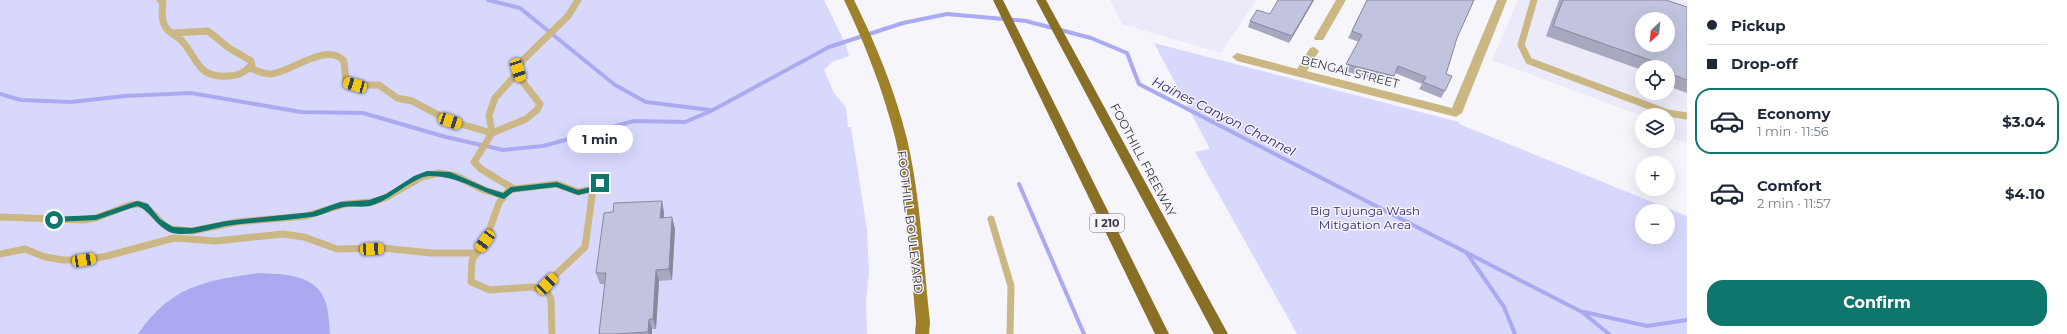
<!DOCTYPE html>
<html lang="en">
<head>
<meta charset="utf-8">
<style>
	body { margin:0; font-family:Montserrat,sans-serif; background:#f6f6f7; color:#1f2937; height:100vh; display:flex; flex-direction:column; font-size:15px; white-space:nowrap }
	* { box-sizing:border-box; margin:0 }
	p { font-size:13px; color:#747a83 }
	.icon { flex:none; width:22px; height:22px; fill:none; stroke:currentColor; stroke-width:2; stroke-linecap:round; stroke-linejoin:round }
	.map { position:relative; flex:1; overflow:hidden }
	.details { display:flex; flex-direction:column; background:#fff; width:380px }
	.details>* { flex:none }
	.guide { display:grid; align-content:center; height:88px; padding:0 20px; background:#fff }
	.needle { width:26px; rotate:207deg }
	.buttons { position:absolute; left:1635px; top:12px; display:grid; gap:8px }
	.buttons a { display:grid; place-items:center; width:40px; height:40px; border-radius:50%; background:#fff; box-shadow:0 4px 16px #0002; font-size:20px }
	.end { position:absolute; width:18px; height:18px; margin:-9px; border:5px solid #0f766e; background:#fff; box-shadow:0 0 0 2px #fff }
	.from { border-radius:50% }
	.bubble { position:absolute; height:28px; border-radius:14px; background:#fff; box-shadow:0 4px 16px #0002; font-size:13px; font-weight:700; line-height:28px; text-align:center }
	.car { position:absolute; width:12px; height:24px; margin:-12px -6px; border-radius:5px; box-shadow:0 0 3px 1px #0007; background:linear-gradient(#f5c518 24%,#345 0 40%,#f5c518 0 76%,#345 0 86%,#f5c518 0) }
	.guide b { display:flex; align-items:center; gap:14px; height:38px; font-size:15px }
	.guide b+b { border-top:1px solid #e0e1e3 }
	.guide i { width:10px; height:10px; background:#1f2937 }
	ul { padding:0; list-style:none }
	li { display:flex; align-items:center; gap:12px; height:66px; margin:0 8px 6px; padding:0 12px; border:2px solid transparent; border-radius:16px }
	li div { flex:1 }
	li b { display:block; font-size:15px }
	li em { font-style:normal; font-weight:700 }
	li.on { border-color:#0f766e }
	li>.icon { width:36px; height:36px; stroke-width:1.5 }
	.primary-button { display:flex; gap:8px; margin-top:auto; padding:8px 20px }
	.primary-button a { flex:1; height:46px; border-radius:16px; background:#0f766e; color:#fff; font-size:16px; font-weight:700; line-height:46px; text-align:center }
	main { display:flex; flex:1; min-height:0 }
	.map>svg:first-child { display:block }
</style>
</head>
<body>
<main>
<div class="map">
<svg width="1687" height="334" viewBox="0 0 1687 334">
	<rect width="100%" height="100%" fill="#f5f5fb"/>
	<g fill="#eaeaf9" fill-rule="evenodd">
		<path d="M1110,0h146l-35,53 -99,-29z"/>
		<path d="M1518,0h163l6,2v141l-19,-7v-21l-26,1 -150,-56zM1642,19h26v26h-26zM1642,67h26v26h-26z"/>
	</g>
	<g fill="#d8d8fd" fill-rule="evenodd">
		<path d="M0,0h824l21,43 4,13 -17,6 -8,8 10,23 12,14 2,20h3l16,103 2,41 -3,30 1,33h-867z"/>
		<path d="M1154,43l305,79v2l228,92v118h-390l-102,-182 15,-3zM1642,211h26v26h-26z"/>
	</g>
	<path fill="#abaaf1" d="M258,273c26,1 59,1 68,30 3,10 3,21 4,31h-192c33,-48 66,-53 120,-61z"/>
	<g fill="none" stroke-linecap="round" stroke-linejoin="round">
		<g stroke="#abaaf1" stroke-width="4">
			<path d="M488,0l32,8 95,77 31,17 64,8"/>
			<path d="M0,94l21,6 50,2 54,-6 66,-3 110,19 62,1 83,24 57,13 40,-4 91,-25 51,1 26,-11 118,-64 74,-24 44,-9 79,7 65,17 36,15 12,31 443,228 27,22"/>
			<path d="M1019,184l65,150"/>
			<path d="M1466,252l38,55 11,27"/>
			<path d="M1584,312l63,14 40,-6"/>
		</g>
		<g stroke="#cbb783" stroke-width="7">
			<path d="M160,0l3,2c-1,8 -2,17 2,24 3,7 11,9 16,14 18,19 15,38 47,36 10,0 18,-4 24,-12l-1,-3 -22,-13 -21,-17 -35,2"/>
			<path d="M578,0l-10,16 -46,45 -9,17 -18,20 -6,17 3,18 -18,29 7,7 33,20 43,-5 21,8 15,-3"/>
			<path d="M1534,0l-13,45 8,16 139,52 19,3"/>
			<path d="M249,68c7,2 14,6 21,6 20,-1 57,-33 74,-13l2,21 9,3h24l18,13 15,3 38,20 42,12 34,-14 11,-9 3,-6 -18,-23 -3,-11"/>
			<path d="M514,189l-6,2 -9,12 -14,39 -13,18 -1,22 19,8 42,-3 15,4"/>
			<path d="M0,217l84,3 12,-2 34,-13 9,-1 6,2 19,19 7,4 21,2 45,-9 69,-6 39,-12 27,-2 13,-4 37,-21 17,-4 17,3 28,14 20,6"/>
			<path d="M991,219l20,67 -1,48"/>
			<path d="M0,254l25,-5 20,8 18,3h21l23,-4 67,-18 42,3 67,-7 21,3 33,12 45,-1 49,5h45"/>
			<path d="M552,334l-1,-35 -4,-8v-8l38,-36 8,-58 13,-11"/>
		</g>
		<g fill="#cbb783" fill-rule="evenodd">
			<path d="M1336,0h10l-23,40h-8l-1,-2z"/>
			<path d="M1497,0h10l-45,113 -6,4 -219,-56 -5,-4 5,-4 60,16 13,-21 4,-1 5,4 -12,20 145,37z"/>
		</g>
		<path fill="#9f8129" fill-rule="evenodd" d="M844,0h10c22,44 41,91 53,139 14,60 16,122 23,183l-1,12h-14l1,-12c-6,-61 -7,-125 -21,-185 -12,-47 -30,-93 -51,-137z"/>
		<g fill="#896f25" fill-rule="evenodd">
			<path d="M993,0h10l166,334h-14z"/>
			<path d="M1036,0h10l182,334h-14z"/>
		</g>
	</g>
	<g fill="#a7a8bf">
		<path d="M1314,0l-25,43 -41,-16 2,-6z"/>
		<path d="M1367,0l90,38 -11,36 -1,17 -4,7 -22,-9 3,-5 -27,-11 -5,10 -47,-12 16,-29 -11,-4z"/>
		<path d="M1559,0h107l21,7v86l-19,-7v-19h-26v3l-96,-34z"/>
		<path d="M613,212h51v6l11,11 -3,51 -13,1 -3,48h-4v5h-53l6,-50h-5l-4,-11z"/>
	</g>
	<g fill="#88889b">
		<path d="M1313,0h1l-25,43 3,-7z"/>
		<path d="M662,201l2,11 -1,17 -3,-11z"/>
		<path d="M672,217l3,12 -3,51 -3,-11z"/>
		<path d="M656,270l3,11 -3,48 -3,-10z"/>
		<path d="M649,319l3,10v5h-3l-1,-2z"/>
	</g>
	<g fill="#c2c3de" stroke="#88889b" fill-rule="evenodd">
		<path d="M1278,0h35l-21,36 -42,-15 7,-11 13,4z"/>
		<path d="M1367,0h107l-17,38 -11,36 6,2 -7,15 -22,-9 3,-5 -28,-11 -4,10 -48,-12 16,-29 -10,-4z"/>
		<path d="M1563,0h103l21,7v73l-19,-7v-6h-2l1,-1 -114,-40zM1642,19h26v26h-26z"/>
		<path d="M662,201l-2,17 12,-1 -3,52 -13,1 -3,49h-4l-1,13 -32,2h-17l7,-61h-10l8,-60 9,-1 1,-9z"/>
	</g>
	<path fill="#0f766e" d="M427,171l23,1 37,16 16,5 8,-6 46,-5 21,8 13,-3 9,-6 3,2 -8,8 -17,4 -22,-8 -43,5 -9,7c-25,-8 -49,-24 -75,-23 -16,1 -39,25 -59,30 -10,2 -21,-1 -30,2 -10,2 -19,8 -29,9 -28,4 -57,5 -85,9 -16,3 -31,9 -47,8 -21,-1 -27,-24 -42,-28l-41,14 -42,2 -3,-2 3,-3 42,-2 41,-14 11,3 12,15 13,8 19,1 34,-7 86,-9 28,-10 29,-2 17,-6 28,-18z"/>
	<g text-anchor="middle" stroke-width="3" stroke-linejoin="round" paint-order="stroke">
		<rect fill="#f5f5fb" stroke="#71717b" stroke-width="1" x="1090" y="214" width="34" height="18" rx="3"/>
		<g font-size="11" font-weight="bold" fill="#393944">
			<text x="1107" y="227">I 210</text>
		</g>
		<g font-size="12" fill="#393944" stroke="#f5f5fb">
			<text transform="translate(1350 72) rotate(14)" y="4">BENGAL STREET</text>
			<text transform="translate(1143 160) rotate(62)" y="4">FOOTHILL FREEWAY</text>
			<text transform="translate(910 222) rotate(83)" y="4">FOOTHILL BOULEVARD</text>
		</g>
		<g font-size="12" fill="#2e1f6f" stroke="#f5f5fb">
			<text x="1365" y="215">Big Tujunga Wash<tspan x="1365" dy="14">Mitigation Area</tspan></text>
		</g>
		<g font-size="13" font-style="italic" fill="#342777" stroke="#f5f5fb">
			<text transform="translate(1224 116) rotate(27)" y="5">Haines Canyon Channel</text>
		</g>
	</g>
</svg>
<div class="buttons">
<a><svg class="needle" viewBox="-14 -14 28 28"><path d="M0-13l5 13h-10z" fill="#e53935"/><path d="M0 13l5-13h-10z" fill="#747a83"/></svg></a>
<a><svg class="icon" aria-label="locate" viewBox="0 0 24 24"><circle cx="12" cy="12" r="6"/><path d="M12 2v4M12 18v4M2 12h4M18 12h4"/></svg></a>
<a><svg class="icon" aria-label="layers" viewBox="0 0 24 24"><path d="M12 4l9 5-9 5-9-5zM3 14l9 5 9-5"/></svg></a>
<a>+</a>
<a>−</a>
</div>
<i class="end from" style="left:54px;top:220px"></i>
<i class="end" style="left:600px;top:183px"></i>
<div class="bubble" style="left:567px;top:125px;width:66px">1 min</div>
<i class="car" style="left:518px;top:70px;rotate:162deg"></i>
<i class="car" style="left:355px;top:85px;rotate:286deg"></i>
<i class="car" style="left:450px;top:121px;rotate:109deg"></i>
<i class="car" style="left:485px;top:241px;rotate:216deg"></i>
<i class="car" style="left:372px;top:249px;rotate:87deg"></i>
<i class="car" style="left:84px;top:260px;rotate:81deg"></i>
<i class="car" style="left:547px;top:284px;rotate:45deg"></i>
</div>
<section class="details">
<div class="guide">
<b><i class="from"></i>Pickup</b>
<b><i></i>Drop-off</b>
</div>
<ul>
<li class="on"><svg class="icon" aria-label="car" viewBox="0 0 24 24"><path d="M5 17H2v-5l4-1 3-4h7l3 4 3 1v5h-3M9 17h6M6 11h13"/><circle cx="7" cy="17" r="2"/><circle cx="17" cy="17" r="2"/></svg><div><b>Economy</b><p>1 min · 11:56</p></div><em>$3.04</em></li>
<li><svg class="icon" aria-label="car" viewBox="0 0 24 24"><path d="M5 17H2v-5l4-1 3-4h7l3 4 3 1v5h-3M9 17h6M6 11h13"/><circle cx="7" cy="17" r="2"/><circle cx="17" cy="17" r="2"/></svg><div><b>Comfort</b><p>2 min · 11:57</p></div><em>$4.10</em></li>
</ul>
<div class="primary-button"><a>Confirm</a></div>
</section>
</main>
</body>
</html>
